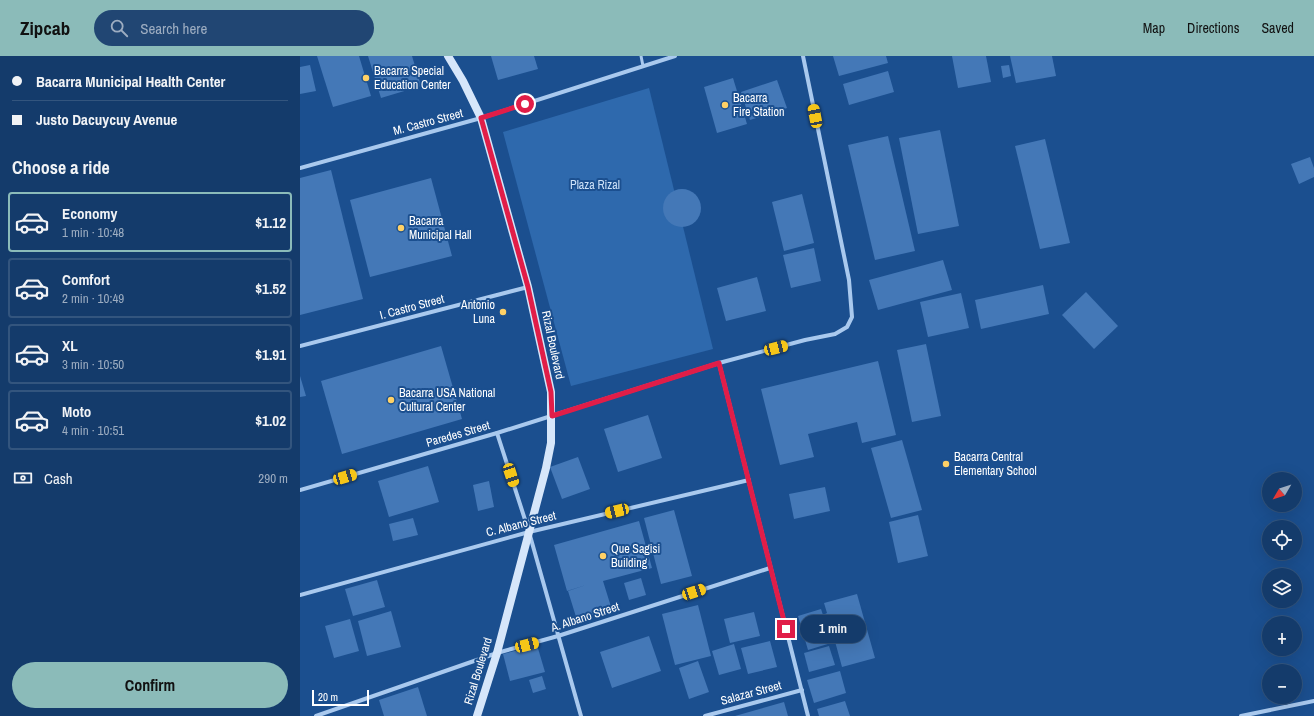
<!DOCTYPE html>
<html lang="en">
<head>
<meta charset="utf-8">
<style>
	body { margin:0; font-family:"Archivo Narrow",sans-serif; background:#214673; color:#f1f3f6; height:100vh; display:flex; flex-direction:column; font-size:15px; white-space:nowrap }
	* { box-sizing:border-box; margin:0 }
	p { font-size:13px; color:#9dadc1 }
	.icon { flex:none; width:22px; height:22px; fill:none; stroke:currentColor; stroke-width:2; stroke-linecap:round; stroke-linejoin:round }
	.map { position:relative; flex:1; overflow:hidden }
	.side { display:flex; flex-direction:column; background:#143b6b; width:300px }
	.side>* { flex:none }
	.banner { display:grid; align-content:center; height:88px; padding:0 12px; background:#143b6b }
	.needle { width:26px; rotate:231deg }
	.fabs { position:absolute; left:962px; top:416px; display:grid; gap:8px }
	.fabs a { display:grid; place-items:center; width:40px; height:40px; border-radius:50%; background:#143b6b; box-shadow:0 4px 16px #0002,0 0 0 1px #33557e; font-size:20px }
	.scale { position:absolute; left:12px; bottom:10px; width:57px; box-sizing:border-box; padding-left:4px; border:2px solid #fff; border-top:0; font-size:11px; line-height:14px; white-space:nowrap; color:#fff; -webkit-text-stroke:3px #1b4f8f; paint-order:stroke }
	.end { position:absolute; width:18px; height:18px; margin:-9px; border:5px solid #e11d48; background:#fff; box-shadow:0 0 0 2px #fff }
	.from { border-radius:50% }
	.bubble { position:absolute; height:28px; border-radius:14px; background:#143b6b; box-shadow:0 4px 16px #0002,0 0 0 1px #33557e; font-size:13px; font-weight:700; line-height:28px; text-align:center }
	.car { position:absolute; width:12px; height:24px; margin:-12px -6px; border-radius:5px; box-shadow:0 0 3px 1px #0007; background:linear-gradient(#f5c518 24%,#345 0 40%,#f5c518 0 76%,#345 0 86%,#f5c518 0) }
	.banner b { display:flex; align-items:center; gap:14px; height:38px; font-size:15px }
	.banner b+b { border-top:1px solid #33557e }
	.banner i { width:10px; height:10px; background:#f1f3f6 }
	ul { padding:0; list-style:none }
	li { display:flex; align-items:center; gap:12px; height:60px; margin:0 8px 6px; padding:0 4px; border:2px solid #33557e; border-radius:4px }
	li div { flex:1 }
	li b { display:block; font-size:15px }
	li em { font-style:normal; font-weight:700 }
	li.on { border-color:#8bbbb9 }
	li>.icon { width:36px; height:36px; stroke-width:1.5 }
	h2 { padding:0 12px; font-size:18px; line-height:48px }
	.pay { display:flex; align-items:center; gap:10px; height:44px; padding:0 12px; font-size:15px }
	.pay p { margin-inline-start:auto }
	.primary-button { display:flex; gap:8px; margin-top:auto; padding:8px 12px }
	.primary-button a { flex:1; height:46px; border-radius:24px; background:#8bbbb9; color:#111; font-size:16px; font-weight:700; line-height:46px; text-align:center }
	header { display:flex; align-items:center; gap:24px; box-sizing:border-box; height:56px; padding:0 20px; background:#8bbbb9; color:#111 }
	header strong { font-size:19px }
	nav { display:flex; gap:22px; margin-inline-start:auto; font-size:14px }
	.search { width:280px; height:36px; background:#214673; display:flex; align-items:center; gap:10px; box-sizing:border-box; padding:0 14px; border-radius:22px; color:#9dadc1; font-size:15px }
	main { display:flex; flex:1; min-height:0 }
	.map>svg:first-child { display:block }
</style>
</head>
<body>
<header>
<strong>Zipcab</strong>
<div class="search"><svg class="icon" aria-label="search" viewBox="0 0 24 24"><circle cx="10" cy="10" r="6"/><path d="M15 15l6 6"/></svg>Search here</div>
<nav><a>Map</a><a>Directions</a><a>Saved</a></nav>
</header>
<main>
<section class="side">
<div class="banner">
<b><i class="from"></i>Bacarra Municipal Health Center</b>
<b><i></i>Justo Dacuycuy Avenue</b>
</div>
<h2>Choose a ride</h2>
<ul>
<li class="on"><svg class="icon" aria-label="car" viewBox="0 0 24 24"><path d="M5 17H2v-5l4-1 3-4h7l3 4 3 1v5h-3M9 17h6M6 11h13"/><circle cx="7" cy="17" r="2"/><circle cx="17" cy="17" r="2"/></svg><div><b>Economy</b><p>1 min · 10:48</p></div><em>$1.12</em></li>
<li><svg class="icon" aria-label="car" viewBox="0 0 24 24"><path d="M5 17H2v-5l4-1 3-4h7l3 4 3 1v5h-3M9 17h6M6 11h13"/><circle cx="7" cy="17" r="2"/><circle cx="17" cy="17" r="2"/></svg><div><b>Comfort</b><p>2 min · 10:49</p></div><em>$1.52</em></li>
<li><svg class="icon" aria-label="car" viewBox="0 0 24 24"><path d="M5 17H2v-5l4-1 3-4h7l3 4 3 1v5h-3M9 17h6M6 11h13"/><circle cx="7" cy="17" r="2"/><circle cx="17" cy="17" r="2"/></svg><div><b>XL</b><p>3 min · 10:50</p></div><em>$1.91</em></li>
<li><svg class="icon" aria-label="car" viewBox="0 0 24 24"><path d="M5 17H2v-5l4-1 3-4h7l3 4 3 1v5h-3M9 17h6M6 11h13"/><circle cx="7" cy="17" r="2"/><circle cx="17" cy="17" r="2"/></svg><div><b>Moto</b><p>4 min · 10:51</p></div><em>$1.02</em></li>
</ul>
<div class="pay"><svg class="icon" aria-label="cash" viewBox="0 0 24 24"><path d="M3 7h18v10H3z"/><circle cx="12" cy="12" r="2"/></svg>Cash<p>290 m</p></div>
<div class="primary-button"><a>Confirm</a></div>
</section>
<div class="map">
<svg width="1014" height="660" viewBox="0 0 1014 660">
	<rect width="100%" height="100%" fill="#1b4f8f"/>
	<path fill="#2e69ad" d="M349,32l64,261 -142,37 -68,-254z"/>
	<g fill="#4478b7">
		<path d="M17,0h42l12,40 -38,11z"/>
		<path d="M68,0h44l9,30 -40,12z"/>
		<path d="M191,0h43l4,13 -40,11z"/>
		<path d="M533,0h53l2,7 -49,13z"/>
		<path d="M652,0h34l5,26 -33,6z"/>
		<path d="M710,0h42l4,20 -40,7z"/>
		<path d="M10,9l6,26 -16,3v-27z"/>
		<path d="M709,9l2,11 -8,2 -2,-12z"/>
		<path d="M588,15l6,21 -45,13 -6,-21z"/>
		<path d="M433,22l14,46 -30,9 -13,-46z"/>
		<path d="M477,24l10,28 -37,12 -9,-28z"/>
		<path d="M640,74l19,96 -41,8 -19,-96z"/>
		<path d="M588,80l27,115 -40,9 -27,-115z"/>
		<path d="M745,83l25,104 -30,6 -25,-103z"/>
		<path d="M1010,101l4,11v9l-15,7 -8,-20z"/>
		<path d="M31,114l32,129 -63,16v-137z"/>
		<path d="M131,122l21,78 -82,21 -20,-77z"/>
		<circle cx="382" cy="152" r="19"/>
		<path d="M502,138l12,49 -30,8 -12,-49z"/>
		<path d="M514,192l7,33 -30,7 -8,-33z"/>
		<path d="M643,204l9,30 -74,20 -9,-30z"/>
		<path d="M457,221l9,34 -40,10 -9,-33z"/>
		<path d="M743,229l6,29 -68,15 -6,-29z"/>
		<path d="M786,236l32,34 -24,23 -32,-34z"/>
		<path d="M661,237l8,35 -41,9 -8,-35z"/>
		<path d="M626,288l15,72 -29,6 -15,-72z"/>
		<path d="M141,290l21,73 -120,35 -21,-73z"/>
		<path d="M578,305l18,74 -34,8 -5,-21 -49,12 6,23 -34,8 -19,-76z"/>
		<path d="M0,320l6,20 -6,1z"/>
		<path d="M348,359l14,43 -44,14 -14,-43z"/>
		<path d="M602,384l20,70 -31,8 -20,-70z"/>
		<path d="M278,401l12,32 -28,10 -12,-32z"/>
		<path d="M128,410l11,36 -50,15 -11,-36z"/>
		<path d="M189,425l5,26 -16,4 -5,-26z"/>
		<path d="M525,431l5,24 -36,8 -5,-25z"/>
		<path d="M374,454l18,66 -31,8 -17,-66z"/>
		<path d="M618,459l10,41 -30,7 -9,-41z"/>
		<path d="M113,462l5,17 -25,6 -4,-17z"/>
		<path d="M339,465l13,47 -49,13 9,29 -35,10 -9,-29 18,-6 -19,6 -13,-46z"/>
		<path d="M341,522l5,17 -17,5 -5,-17z"/>
		<path d="M77,524l8,27 -32,9 -8,-27z"/>
		<path d="M557,538l18,64 -33,9 -9,-33 -4,2 2,7 -23,7 -10,-34 23,-7 2,6 4,-2 -3,-10z"/>
		<path d="M398,549l13,51 -36,9 -13,-51z"/>
		<path d="M91,555l10,36 -34,9 -9,-35z"/>
		<path d="M454,556l6,24 -30,7 -6,-24z"/>
		<path d="M50,563l9,32 -25,7 -9,-32z"/>
		<path d="M349,580l12,35 -49,17 -12,-36z"/>
		<path d="M470,585l7,26 -29,7 -7,-26z"/>
		<path d="M434,588l7,25 -22,6 -7,-24z"/>
		<path d="M237,589l8,27 -35,9 -7,-27z"/>
		<path d="M529,590l6,19 -26,7 -5,-19z"/>
		<path d="M398,605l11,31 -20,7 -10,-31z"/>
		<path d="M540,615l6,22 -32,10 -7,-23z"/>
		<path d="M242,620l4,13 -13,4 -4,-13z"/>
		<path d="M118,631l9,29h-43l-5,-16z"/>
		<path d="M545,645l5,15h-31l-2,-7z"/>
		<path d="M484,646l4,14h-53z"/>
	</g>
	<g fill="none" stroke-linecap="round" stroke-linejoin="round">
		<path stroke="#a9c9ee" stroke-width="3" d="M341,0l2,10"/>
		<g stroke="#a9c9ee" stroke-width="4">
			<path d="M0,112l181,-50 194,-62"/>
			<path d="M0,290l228,-59"/>
			<path d="M419,307l89,353"/>
			<path d="M197,377l32,99 52,184"/>
			<path d="M0,434l197,-57 222,-70 86,-23 30,-6 12,-7 5,-10 -3,-37 -46,-224"/>
			<path d="M0,539l229,-63 220,-52"/>
			<path d="M16,660l181,-63 61,-17 212,-68"/>
			<path d="M405,660l97,-26"/>
			<path d="M941,660l73,-15"/>
		</g>
		<path stroke="#d6e6fa" stroke-width="8" d="M148,0l15,25 18,37 47,169 23,105v51l-5,25 -49,185 -20,63"/>
	</g>
	<g fill="none" stroke-linecap="round" stroke-linejoin="round">
		<path stroke="#e11d48" stroke-width="5" d="M225,48l-44,14 47,169 23,105 1,24 167,-53 67,266"/>
	</g>
	<g fill="#ffd166" stroke="#1b4f8f" stroke-width="1.5">
		<circle cx="66" cy="22" r="4"/>
		<circle cx="425" cy="49" r="4"/>
		<circle cx="101" cy="172" r="4"/>
		<circle cx="203" cy="256" r="4"/>
		<circle cx="91" cy="344" r="4"/>
		<circle cx="646" cy="408" r="4"/>
		<circle cx="303" cy="500" r="4"/>
	</g>
	<g text-anchor="middle" stroke-width="4" stroke-linejoin="round" paint-order="stroke">
		<g font-size="12" fill="#fff" stroke="#1b4f8f" text-anchor="start">
			<text x="74" y="19">Bacarra Special<tspan x="74" dy="14">Education Center</tspan></text>
			<text x="433" y="46">Bacarra<tspan x="433" dy="14">Fire Station</tspan></text>
			<text x="109" y="169">Bacarra<tspan x="109" dy="14">Municipal Hall</tspan></text>
			<text x="195" y="253" text-anchor="end">Antonio<tspan x="195" dy="14">Luna</tspan></text>
			<text x="99" y="341">Bacarra USA National<tspan x="99" dy="14">Cultural Center</tspan></text>
			<text x="654" y="405">Bacarra Central<tspan x="654" dy="14">Elementary School</tspan></text>
			<text x="311" y="497">Que Sagisi<tspan x="311" dy="14">Building</tspan></text>
		</g>
		<g font-size="12" fill="#fff" stroke="#1b4f8f">
			<text transform="translate(128 66) rotate(-15)" y="4">M. Castro Street</text>
			<text transform="translate(112 251) rotate(-15)" y="4">I. Castro Street</text>
			<text transform="translate(253 289) rotate(78)" y="4">Rizal Boulevard</text>
			<text transform="translate(158 378) rotate(-16)" y="4">Paredes Street</text>
			<text transform="translate(221 468) rotate(-14)" y="4">C. Albano Street</text>
			<text transform="translate(285 561) rotate(-18)" y="4">A. Albano Street</text>
			<text transform="translate(178 615) rotate(-73)" y="4">Rizal Boulevard</text>
			<text transform="translate(451 637) rotate(-15)" y="4">Salazar Street</text>
		</g>
		<g font-size="12" fill="#cfe3fa" stroke="#1b4f8f">
			<text x="295" y="133">Plaza Rizal</text>
		</g>
	</g>
</svg>
<div class="fabs">
<a><svg class="needle" viewBox="-14 -14 28 28"><path d="M0-13l5 13h-10z" fill="#e53935"/><path d="M0 13l5-13h-10z" fill="#9dadc1"/></svg></a>
<a><svg class="icon" aria-label="locate" viewBox="0 0 24 24"><circle cx="12" cy="12" r="6"/><path d="M12 2v4M12 18v4M2 12h4M18 12h4"/></svg></a>
<a><svg class="icon" aria-label="layers" viewBox="0 0 24 24"><path d="M12 4l9 5-9 5-9-5zM3 14l9 5 9-5"/></svg></a>
<a>+</a>
<a>−</a>
</div>
<div class="scale">20 m</div>
<i class="end from" style="left:225px;top:48px"></i>
<i class="end" style="left:486px;top:573px"></i>
<div class="bubble" style="left:500px;top:559px;width:66px">1 min</div>
<i class="car" style="left:515px;top:60px;rotate:349deg"></i>
<i class="car" style="left:476px;top:292px;rotate:75deg"></i>
<i class="car" style="left:211px;top:419px;rotate:162deg"></i>
<i class="car" style="left:45px;top:421px;rotate:74deg"></i>
<i class="car" style="left:317px;top:455px;rotate:257deg"></i>
<i class="car" style="left:394px;top:536px;rotate:72deg"></i>
<i class="car" style="left:227px;top:589px;rotate:75deg"></i>
</div>
</main>
</body>
</html>
